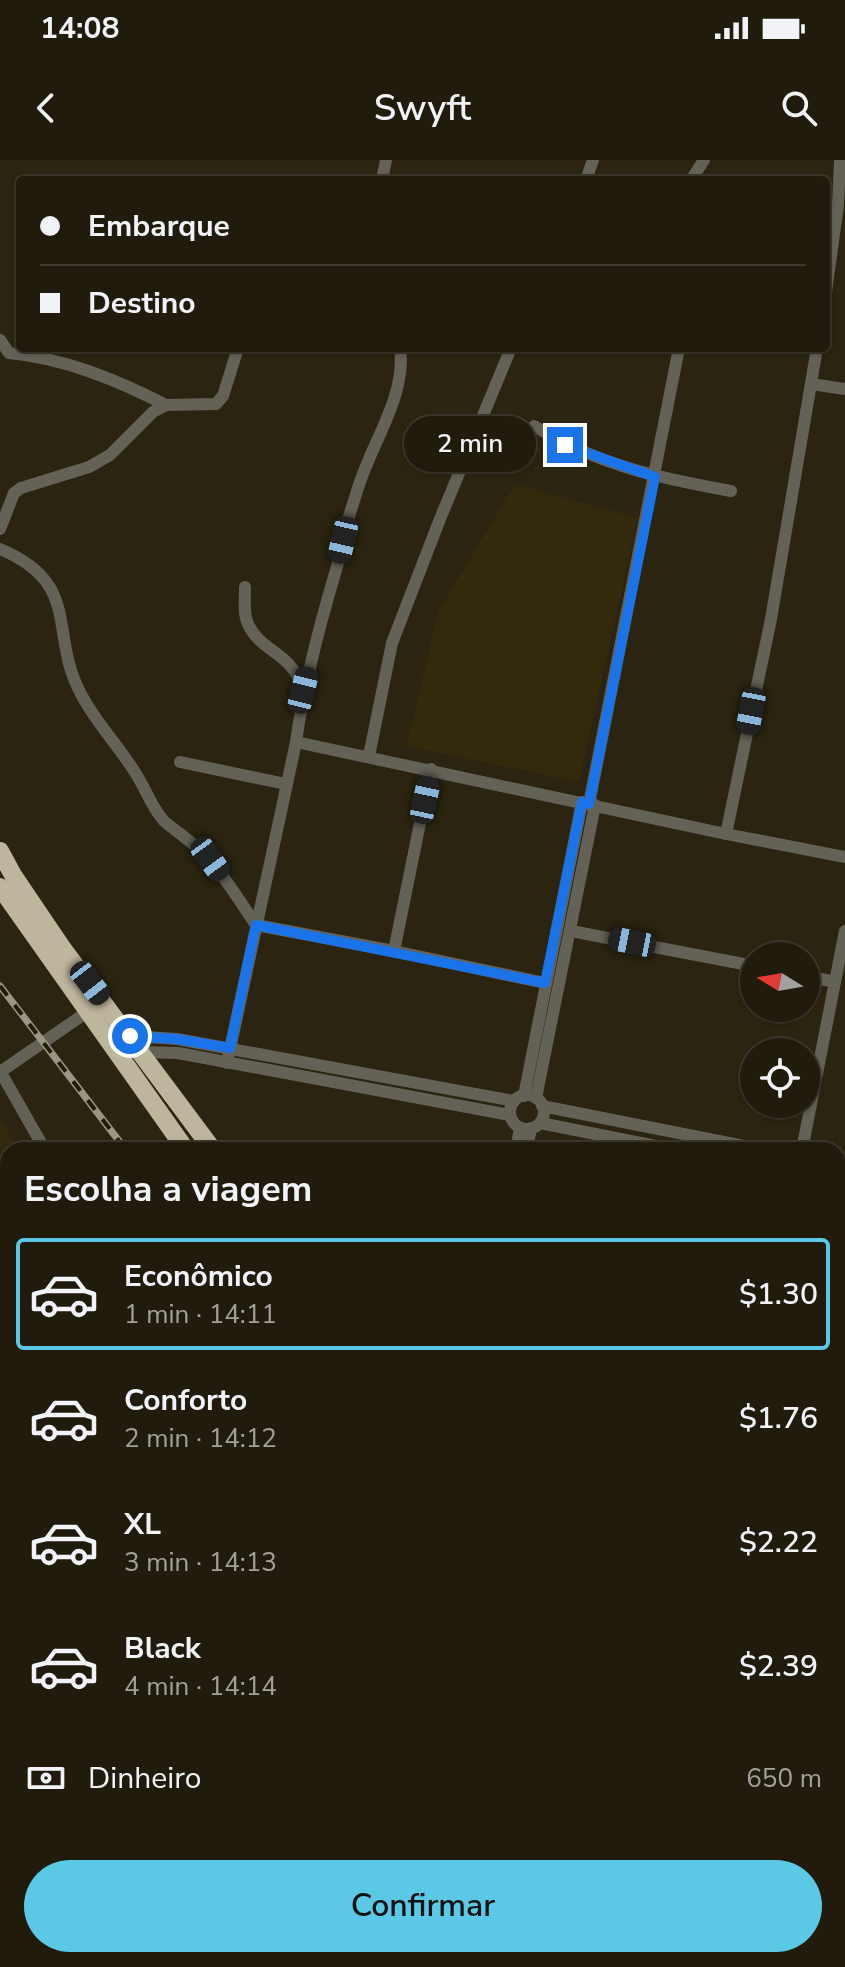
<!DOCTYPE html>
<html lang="pt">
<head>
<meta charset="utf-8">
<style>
	body { margin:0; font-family:"Nunito Sans",sans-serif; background:#282415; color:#f1f3f6; height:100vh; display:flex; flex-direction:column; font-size:30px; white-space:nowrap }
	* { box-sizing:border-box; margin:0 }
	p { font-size:26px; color:#a2a19d }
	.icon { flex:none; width:44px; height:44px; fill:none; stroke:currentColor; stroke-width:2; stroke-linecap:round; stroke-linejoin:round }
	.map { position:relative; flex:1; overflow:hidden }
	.side { position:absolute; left:0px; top:982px; width:846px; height:826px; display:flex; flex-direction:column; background:#201b0c; border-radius:24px 24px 0 0; box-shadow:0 2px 6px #0004,0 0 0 2px #3d392d }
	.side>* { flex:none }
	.top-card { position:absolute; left:16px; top:16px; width:814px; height:176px; border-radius:8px; box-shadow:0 2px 6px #0004,0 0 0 2px #3d392d; display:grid; align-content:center; height:176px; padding:0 24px; background:#201b0c }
	.needle { width:52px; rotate:281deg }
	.controls { position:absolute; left:740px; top:782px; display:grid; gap:16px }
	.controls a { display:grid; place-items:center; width:80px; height:80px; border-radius:50%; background:#201b0c; box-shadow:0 2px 6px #0004,0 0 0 2px #3d392d; font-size:40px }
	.end { position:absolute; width:36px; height:36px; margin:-18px; border:10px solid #1a73e8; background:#fff; box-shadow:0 0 0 4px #fff }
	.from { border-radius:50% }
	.bubble { position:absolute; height:56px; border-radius:28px; background:#201b0c; box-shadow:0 2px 6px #0004,0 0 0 2px #3d392d; font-size:26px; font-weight:600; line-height:56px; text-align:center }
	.car { position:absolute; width:24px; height:48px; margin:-24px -12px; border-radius:10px; box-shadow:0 0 6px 2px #0007; background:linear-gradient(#222 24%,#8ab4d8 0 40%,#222 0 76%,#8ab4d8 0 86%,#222 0) }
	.top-card b { display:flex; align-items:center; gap:28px; height:76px; font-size:30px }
	.top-card b+b { border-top:2px solid #3d392d }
	.top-card i { width:20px; height:20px; background:#f1f3f6 }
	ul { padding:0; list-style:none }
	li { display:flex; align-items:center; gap:24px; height:112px; margin:0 16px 12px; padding:0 8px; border:4px solid transparent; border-radius:8px }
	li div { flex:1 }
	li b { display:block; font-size:30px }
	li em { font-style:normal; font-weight:600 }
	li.selected { border-color:#5bc8e6 }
	li>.icon { width:72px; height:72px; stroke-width:1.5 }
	h2 { padding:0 24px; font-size:36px; line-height:96px }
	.pay { display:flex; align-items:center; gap:20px; height:88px; padding:0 24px; font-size:30px }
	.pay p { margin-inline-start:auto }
	.button { display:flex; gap:16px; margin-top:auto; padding:16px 24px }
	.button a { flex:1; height:92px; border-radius:48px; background:#5bc8e6; color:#111; font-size:32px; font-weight:600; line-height:92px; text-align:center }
	.status { display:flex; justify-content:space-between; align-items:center; height:56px; padding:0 40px; background:#201b0c; direction:ltr }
	.status svg { height:22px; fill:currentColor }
	header { display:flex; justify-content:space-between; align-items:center; height:104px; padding:0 24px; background:#201b0c; font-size:36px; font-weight:600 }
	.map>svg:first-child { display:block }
</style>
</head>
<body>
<div class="status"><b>14:08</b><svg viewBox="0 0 49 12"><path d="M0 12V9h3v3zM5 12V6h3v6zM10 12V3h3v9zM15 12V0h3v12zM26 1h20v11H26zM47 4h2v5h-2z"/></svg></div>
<header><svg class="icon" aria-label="back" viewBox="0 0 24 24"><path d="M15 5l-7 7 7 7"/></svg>Swyft<svg class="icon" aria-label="search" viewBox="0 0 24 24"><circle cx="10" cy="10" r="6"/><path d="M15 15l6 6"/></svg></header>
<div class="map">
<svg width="845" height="1807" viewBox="0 0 845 1807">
	<rect width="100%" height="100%" fill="#2b2410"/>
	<g fill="#332a0e">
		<path d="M515,324l123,34 -59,264 -173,-36 33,-136z"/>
		<path d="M0,959l19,31h-11v236l-8,3z"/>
	</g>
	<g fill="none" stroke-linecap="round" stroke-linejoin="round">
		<g stroke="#646157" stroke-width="12">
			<path d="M382,20l4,-20"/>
			<path d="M586,20l7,-20"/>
			<path d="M691,20l13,-20"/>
			<path d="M826,132l12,-87 2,-45"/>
			<path d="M0,180l9,13c55,5 108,27 157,52"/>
			<path d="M811,224l34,5"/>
			<path d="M534,266c63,39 125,52 197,65"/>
			<path d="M0,369l14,-36 7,-5 68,-21 21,-12 43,-43 13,-7 50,-1 7,-8 15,-48"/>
			<path d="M0,389c83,35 48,84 81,145 15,29 38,52 55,80 10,15 15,33 28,47 15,13 33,24 46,39 17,20 31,43 46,65l138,26"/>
			<path d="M245,427c0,12 -2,26 3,37 13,29 45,28 55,66"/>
			<path d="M296,582c8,-59 23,-115 40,-172 6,-20 8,-40 15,-60 5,-15 9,-31 16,-46 14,-35 39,-76 33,-116"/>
			<path d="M369,596l23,-113 48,-124 71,-171"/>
			<path d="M180,602l106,22"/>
			<path d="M431,609l-37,182 151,32"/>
			<path d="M589,644l90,-456"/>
			<path d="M726,674l45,-215 46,-271"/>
			<path d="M571,771l183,35"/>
			<path d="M806,816l29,6"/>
			<path d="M130,876l47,3 337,62"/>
			<path d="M141,892l37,1 332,62"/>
			<path d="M227,903l69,-321 430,92 119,23"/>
			<path d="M0,911l45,79"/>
			<path d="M0,912l93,-64"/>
			<circle cx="527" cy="952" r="17"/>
			<path d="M524,936l58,-294"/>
			<path d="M536,938l59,-293"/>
			<path d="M542,946l223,44"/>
			<path d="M540,963l136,27"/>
			<path d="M516,990l4,-22"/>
			<path d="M527,990l4,-22"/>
			<path d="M802,990l43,-219"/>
			<path d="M838,1005l7,1"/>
			<path d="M838,1023l7,2"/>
			<path d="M0,1235l8,-3"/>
			<path d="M0,1340l8,-1"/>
			<path d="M838,1353l7,2"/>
			<path d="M838,1366l7,2"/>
			<path d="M0,1390l8,-5"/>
			<path d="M0,1535l8,-13"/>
			<path d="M838,1567h7"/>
			<path d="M838,1689l7,-39"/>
			<path d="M128,1800l7,7"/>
			<path d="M407,1800l12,7"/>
			<path d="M532,1800l2,7"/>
			<path d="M229,1807l1,-7"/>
			<path d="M384,1807l4,-7"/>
			<path d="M816,1807l2,-7"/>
		</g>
		<g stroke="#bdb59c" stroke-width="18">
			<path d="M0,691l13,24 50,74 150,201"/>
			<path d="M0,727l186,263"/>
			<path d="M672,1800l1,7"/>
			<path d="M693,1800l2,7"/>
		</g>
		<defs>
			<g id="rail">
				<path d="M0,826l126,164"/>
				<path d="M617,1800l1,7"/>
			</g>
		</defs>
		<use href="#rail" stroke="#9a9585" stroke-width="7"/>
		<use href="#rail" stroke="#211b07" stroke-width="4" stroke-dasharray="12" stroke-linecap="butt"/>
	</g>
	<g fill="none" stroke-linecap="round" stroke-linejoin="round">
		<path stroke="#1a73e8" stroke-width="10" d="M130,876l47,3 53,9 26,-123 289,58 37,-181 7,2 66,-327 -90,-32"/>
	</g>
</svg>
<div class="controls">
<a><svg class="needle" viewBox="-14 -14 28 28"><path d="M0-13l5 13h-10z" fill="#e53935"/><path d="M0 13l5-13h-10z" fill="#a2a19d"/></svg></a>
<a><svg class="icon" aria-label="locate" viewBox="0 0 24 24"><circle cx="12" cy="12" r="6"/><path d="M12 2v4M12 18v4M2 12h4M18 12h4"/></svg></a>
</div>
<i class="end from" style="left:130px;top:876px"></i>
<i class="end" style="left:565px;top:285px"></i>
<div class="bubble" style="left:404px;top:256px;width:132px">2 min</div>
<i class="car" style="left:343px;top:380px;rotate:193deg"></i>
<i class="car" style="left:303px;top:530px;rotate:14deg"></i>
<i class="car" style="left:751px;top:551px;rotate:191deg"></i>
<i class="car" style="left:425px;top:640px;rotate:12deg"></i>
<i class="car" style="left:210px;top:699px;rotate:144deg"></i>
<i class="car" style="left:632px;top:782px;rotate:281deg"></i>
<i class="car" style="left:90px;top:823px;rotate:142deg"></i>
<div class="top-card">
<b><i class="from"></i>Embarque</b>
<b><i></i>Destino</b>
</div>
<section class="side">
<h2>Escolha a viagem</h2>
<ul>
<li class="selected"><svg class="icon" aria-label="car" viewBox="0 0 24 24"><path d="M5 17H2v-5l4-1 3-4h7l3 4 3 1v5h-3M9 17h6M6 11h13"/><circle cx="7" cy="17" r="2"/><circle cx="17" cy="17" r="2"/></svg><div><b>Econômico</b><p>1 min · 14:11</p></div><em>$1.30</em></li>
<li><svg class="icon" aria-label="car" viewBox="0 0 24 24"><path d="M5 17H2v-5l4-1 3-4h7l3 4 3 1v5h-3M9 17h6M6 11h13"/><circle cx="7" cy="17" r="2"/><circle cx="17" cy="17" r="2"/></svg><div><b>Conforto</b><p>2 min · 14:12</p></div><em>$1.76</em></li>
<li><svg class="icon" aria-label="car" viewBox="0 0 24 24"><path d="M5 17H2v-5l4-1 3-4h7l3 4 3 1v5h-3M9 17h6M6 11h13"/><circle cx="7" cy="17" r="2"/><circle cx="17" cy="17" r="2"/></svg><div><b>XL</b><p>3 min · 14:13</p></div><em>$2.22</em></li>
<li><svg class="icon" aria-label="car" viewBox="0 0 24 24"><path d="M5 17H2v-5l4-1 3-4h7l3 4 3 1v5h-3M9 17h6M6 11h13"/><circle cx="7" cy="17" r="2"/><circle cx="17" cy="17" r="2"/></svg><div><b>Black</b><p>4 min · 14:14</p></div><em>$2.39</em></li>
</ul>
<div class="pay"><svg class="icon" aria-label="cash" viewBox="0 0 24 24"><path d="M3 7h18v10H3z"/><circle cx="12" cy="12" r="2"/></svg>Dinheiro<p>650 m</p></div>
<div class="button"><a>Confirmar</a></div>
</section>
</div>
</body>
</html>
